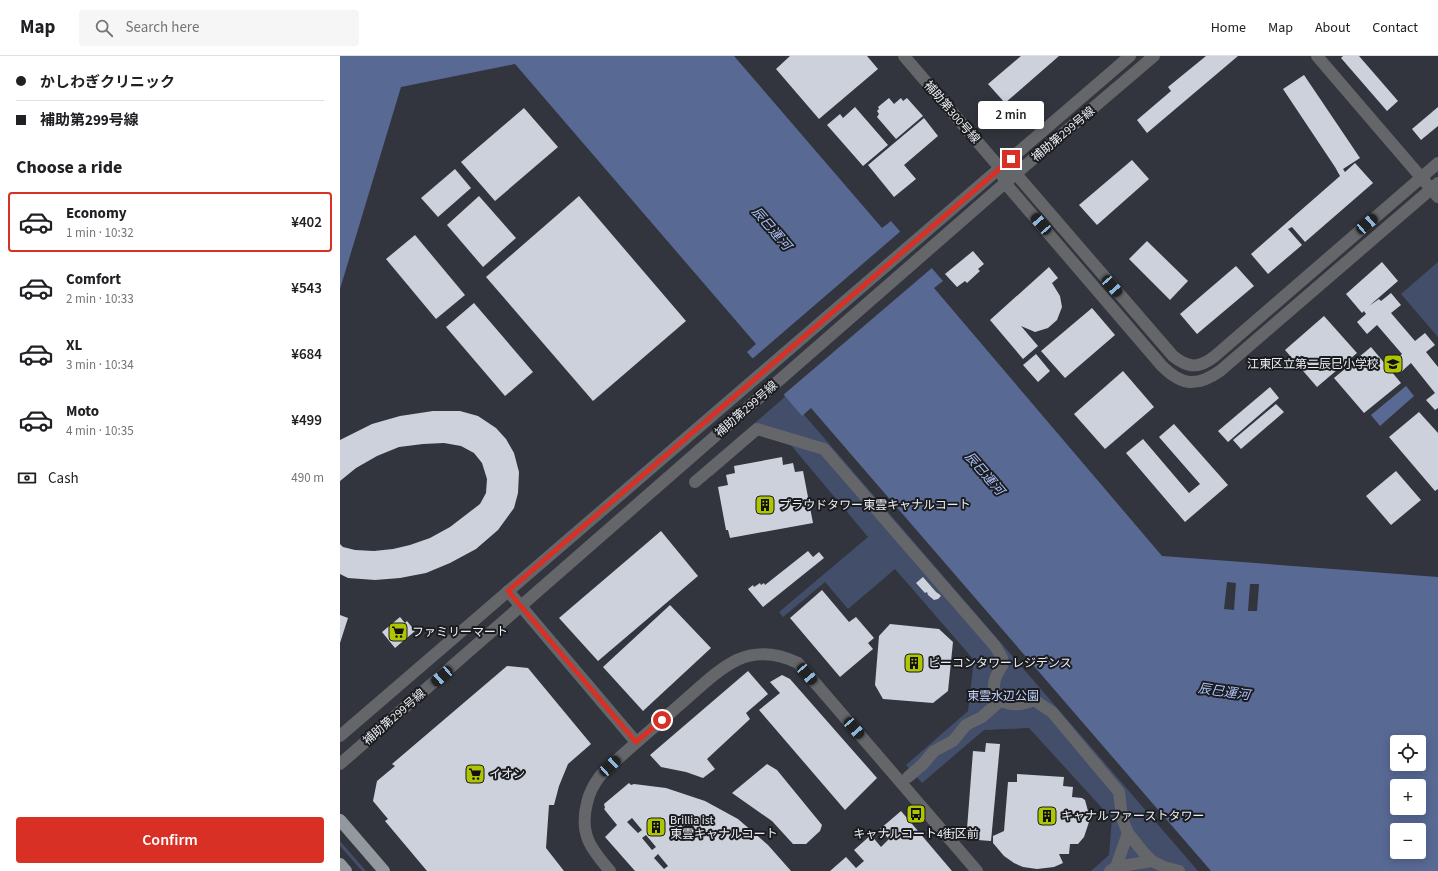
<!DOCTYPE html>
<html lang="en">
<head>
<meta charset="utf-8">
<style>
	body { margin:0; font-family:"Source Sans 3","Noto Sans JP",sans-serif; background:#f6f6f6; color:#202124; height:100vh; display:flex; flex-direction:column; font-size:15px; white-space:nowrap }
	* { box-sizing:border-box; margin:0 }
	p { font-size:13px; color:#757577 }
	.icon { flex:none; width:22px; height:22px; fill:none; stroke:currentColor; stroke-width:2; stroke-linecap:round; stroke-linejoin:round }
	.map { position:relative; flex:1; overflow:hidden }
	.drawer { display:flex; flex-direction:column; background:#fff; width:340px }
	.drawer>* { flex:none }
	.guide { display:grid; align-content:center; height:88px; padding:0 16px; background:#fff }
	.fabs { position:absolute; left:1050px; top:679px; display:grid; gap:8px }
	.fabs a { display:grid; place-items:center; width:36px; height:36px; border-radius:4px; background:#fff; box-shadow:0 2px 10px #0003; font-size:20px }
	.end { position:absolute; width:18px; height:18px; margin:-9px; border:5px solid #d93025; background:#fff; box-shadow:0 0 0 2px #fff }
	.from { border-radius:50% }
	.bubble { position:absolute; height:28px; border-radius:4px; background:#fff; box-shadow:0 2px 10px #0003; font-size:13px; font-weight:600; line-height:28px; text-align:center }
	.car { position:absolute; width:12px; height:24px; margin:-12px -6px; border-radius:5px; box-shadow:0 0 3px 1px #0007; background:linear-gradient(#222 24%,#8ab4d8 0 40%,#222 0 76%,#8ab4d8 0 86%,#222 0) }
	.guide b { display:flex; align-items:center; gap:14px; height:38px; font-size:15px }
	.guide b+b { border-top:1px solid #e0e0e0 }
	.guide i { width:10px; height:10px; background:#202124 }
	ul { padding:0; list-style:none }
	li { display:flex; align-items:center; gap:12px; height:60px; margin:0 8px 6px; padding:0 8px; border:2px solid transparent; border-radius:4px }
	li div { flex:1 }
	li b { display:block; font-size:15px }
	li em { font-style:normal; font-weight:600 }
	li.active { border-color:#d93025 }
	li>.icon { width:36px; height:36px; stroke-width:1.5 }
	h2 { padding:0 16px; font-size:18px; line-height:48px }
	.pay { display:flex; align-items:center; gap:10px; height:44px; padding:0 16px; font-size:15px }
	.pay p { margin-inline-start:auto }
	.cta { display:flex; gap:8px; margin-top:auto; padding:8px 16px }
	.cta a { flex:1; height:46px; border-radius:4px; background:#d93025; color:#fff; font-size:16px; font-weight:600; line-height:46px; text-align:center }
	header { display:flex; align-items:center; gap:24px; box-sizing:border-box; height:56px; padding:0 20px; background:#fff; border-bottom:1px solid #e0e0e0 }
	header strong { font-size:19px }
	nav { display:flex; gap:22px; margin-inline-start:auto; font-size:14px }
	.search { width:280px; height:36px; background:#f6f6f6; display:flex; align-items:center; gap:10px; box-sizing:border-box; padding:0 14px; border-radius:4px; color:#757577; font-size:15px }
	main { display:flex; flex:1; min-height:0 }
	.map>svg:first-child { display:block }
</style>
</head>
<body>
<header>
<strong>Map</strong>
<div class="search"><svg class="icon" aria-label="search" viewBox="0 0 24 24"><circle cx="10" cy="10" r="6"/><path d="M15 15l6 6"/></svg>Search here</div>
<nav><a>Home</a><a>Map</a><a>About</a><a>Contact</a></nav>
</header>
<main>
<section class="drawer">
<div class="guide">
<b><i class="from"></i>かしわぎクリニック</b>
<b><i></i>補助第299号線</b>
</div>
<h2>Choose a ride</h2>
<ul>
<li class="active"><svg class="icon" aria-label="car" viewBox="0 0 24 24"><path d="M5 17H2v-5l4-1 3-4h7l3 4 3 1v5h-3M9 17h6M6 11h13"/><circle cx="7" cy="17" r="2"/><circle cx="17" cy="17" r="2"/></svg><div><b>Economy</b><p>1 min · 10:32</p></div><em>¥402</em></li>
<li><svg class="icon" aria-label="car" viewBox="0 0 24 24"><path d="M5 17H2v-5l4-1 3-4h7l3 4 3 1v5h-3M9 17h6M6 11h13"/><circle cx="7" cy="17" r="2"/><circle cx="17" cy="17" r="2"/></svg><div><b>Comfort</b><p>2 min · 10:33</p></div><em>¥543</em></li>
<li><svg class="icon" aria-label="car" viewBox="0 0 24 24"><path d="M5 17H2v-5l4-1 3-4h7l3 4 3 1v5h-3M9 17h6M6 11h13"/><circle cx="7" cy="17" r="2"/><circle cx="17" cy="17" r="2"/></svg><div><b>XL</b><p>3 min · 10:34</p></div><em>¥684</em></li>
<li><svg class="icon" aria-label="car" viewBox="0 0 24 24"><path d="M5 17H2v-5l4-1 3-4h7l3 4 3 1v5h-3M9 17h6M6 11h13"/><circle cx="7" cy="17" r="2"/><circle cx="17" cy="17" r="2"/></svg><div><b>Moto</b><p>4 min · 10:35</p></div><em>¥499</em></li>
</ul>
<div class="pay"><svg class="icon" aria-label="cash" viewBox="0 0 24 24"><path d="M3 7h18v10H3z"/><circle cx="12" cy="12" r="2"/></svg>Cash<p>490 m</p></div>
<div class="cta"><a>Confirm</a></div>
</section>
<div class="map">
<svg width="1098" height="815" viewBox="0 0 1098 815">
	<rect width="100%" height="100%" fill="#32353d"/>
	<g fill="#424e6a">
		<path d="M1098,206v75l-37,-43z"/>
		<path d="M447,339l411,476h-107l18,-16 3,-36 -83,-91 -45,2 -62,53 -16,-18 62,-54 6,-51 -79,-91 -47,40 -23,-27 -42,35 -4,-5 89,-75 -78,-93 -30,-10 -48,42 -8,-9z"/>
		<path d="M0,785l26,30h-4l-22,-25z"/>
	</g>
	<g fill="#586994" fill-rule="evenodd">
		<path d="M0,0h394l148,172 9,-7 52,60 -9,7 228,268 276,21v294h-227l-400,-463 -9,8 -55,-64 9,-8 -241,-280 -114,23 -61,202zM1057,686h22v22h-22zM1057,730h22v22h-22zM1057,774h22v22h-22z"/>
		<path d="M1066,330l8,10 -34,30 -9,-11z"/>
	</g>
	<g fill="#32353d">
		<path d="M562,174l31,37 -151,129 -31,-36z"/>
		<path d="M887,526l9,1 -2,27 -10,-1z"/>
		<path d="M910,528h9l-2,27h-9z"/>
	</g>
	<g fill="#cdd1db" fill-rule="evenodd">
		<path d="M450,0h77l11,13 -59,50 -43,-50z"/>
		<path d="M681,0h38l-54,47 -17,-19z"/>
		<path d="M866,0h32l-91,77 -10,-13 34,-29 -3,-4z"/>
		<path d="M1003,0h16l39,45 -11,10 -46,-53z"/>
		<path d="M964,19l56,83 -17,11 2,3 10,-9 18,20 -68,59 -13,-15 -4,2 14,16 -34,29 -17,-20 89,-78 -5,-9 -52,-78z"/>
		<path d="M549,42l5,6 7,-6 2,3 4,-3 16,18 -27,23 -19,-22 2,-3 -2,-3 2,-2 -1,-2z"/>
		<path d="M515,51l33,38 -25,21 -36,-41 13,-11 3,4z"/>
		<path d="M1098,51v19l-17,14 -9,-11z"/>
		<path d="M184,52l34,39 -63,54 -34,-39z"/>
		<path d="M584,62l14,18 -34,29 12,14 -22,18 -26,-32z"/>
		<path d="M792,104l17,19 -52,46 -18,-20z"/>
		<path d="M115,113l16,19 -33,29 -17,-19z"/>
		<path d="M139,140l37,42 -33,29 -36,-42z"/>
		<path d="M239,140l107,125 -93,80 -107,-124z"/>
		<path d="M75,179l50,60 -29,24 -50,-60z"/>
		<path d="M807,185l41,40 -18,19 -41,-41z"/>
		<path d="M633,195l11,13 -6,5 2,2 -13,12 -2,-2 -8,6 -12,-13z"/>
		<path d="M1042,206l16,19 -29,25 10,-7 2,2 10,-8 10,12 -10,8 24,28 10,-8 10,12 -9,7 12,15v41l-3,2 -9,-10 9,-7 -24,-30 -10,9 -8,-10 9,-8 -25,-29 -10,9 -10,-12 9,-8 -2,-3 -2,2 -16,-19z"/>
		<path d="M896,210l18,20 -57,48 -17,-20z"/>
		<path d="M709,211l9,11 -6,5 8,13 2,11 -5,13 -9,8 -13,4 -14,-6 17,20 -15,13 -33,-39z"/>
		<path d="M134,247l59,69 -28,24 -59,-69z"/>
		<path d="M752,252l23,27 -50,43 -24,-27z"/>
		<path d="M984,260l33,37 -40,34 -32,-37z"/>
		<path d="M1031,291l30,36 -37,30 -30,-35z"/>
		<path d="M696,298l14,17 -12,11 -15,-17z"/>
		<path d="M783,315l31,36 -49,42 -31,-35z"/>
		<path d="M930,331l9,11 -51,44 -10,-11z"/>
		<path d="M936,348l8,8 -43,37 -8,-9z"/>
		<path d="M93,355h27l18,5 18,12 10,11 8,14 5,19 -1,21 -4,15 -16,22 -22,19 -26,14 -24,10 -26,5 -25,2 -27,-2 -8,-4v-30l3,3 12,3 19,1 19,-2 17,-4 20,-7 20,-11 30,-23 6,-11 1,-14 -5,-16 -8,-10 -13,-7 -17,-3 -21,1 -24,3 -22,9 -21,12 -16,13v-41l32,-16 28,-8z"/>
		<path d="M1079,356l19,21v56l-3,2 -46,-54z"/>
		<path d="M834,368l54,61 -43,37 -59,-69 17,-14 46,54 11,-9 -41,-47z"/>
		<path d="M442,401l1,8 10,-2 2,9 8,-1 10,52 -83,15 -2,-8h-2l-8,-43 10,-2 -2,-10 9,-2 -1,-7z"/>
		<path d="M1056,415l25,29 -30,25 -25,-29z"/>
		<path d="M321,475l37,45 -100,85 -39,-43z"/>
		<path d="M468,495l5,6 6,-5 5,6 -61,49 -15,-18 5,-4 1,2 6,-4 1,2 3,-2 1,2z"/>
		<path d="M583,521l13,15 3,2 2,2 -3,3 -4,1 -6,-5 -1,-3 -2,1 -9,-10z"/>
		<path d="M482,534l27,32 7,-5 18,21 -6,5 5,6 -33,28 -50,-59z"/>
		<path d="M330,549l41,43 -68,63 -40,-44z"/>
		<path d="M0,559l8,3 -8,25z"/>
		<path d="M60,561l5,6 2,-2 8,10 -20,17 -13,-16z"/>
		<path d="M550,568l49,5 14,13 -5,49 -15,12 -50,-4 -8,-14 4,-49z"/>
		<path d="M167,610l21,2 63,76 -23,20 -9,22 -5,19h-5l-3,43 18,23h-137l-42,-50 3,-2 -15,-18 4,-20 18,-15 -3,-2z"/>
		<path d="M408,615l20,23 -22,19 4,6 -43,40 8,10 -12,9 -17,-6 -25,-5 -11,-12z"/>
		<path d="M442,619l8,4 87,99 -32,32 -86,-100 21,-17 -10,-11z"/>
		<path d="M646,687l14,1 -9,97 -13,-1 1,-10 -12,-1 6,-78 12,1z"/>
		<path d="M427,708l10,6 45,55 -2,6 -14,13h-13l-21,-23 -40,-28z"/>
		<path d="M677,718l47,3 -1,9 10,1 -1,10 10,1 3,2 3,11 1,11 -5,15 -6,7h-8l-1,10h-10l4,9 -9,4 -17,2 -14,-2 -9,-4 -10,-7 -11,-13v-7l11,-5 4,-49h9z"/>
		<path d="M289,727l2,2 3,-1 32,4 39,13 33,18 30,26 23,26h-156l-30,-34 12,-12 -13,-16 1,-1 -1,-4zM292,762l10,12 -4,3 -11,-11zM306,779l10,12 -4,3 -10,-12zM318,798l10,12 -4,3 -10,-11z"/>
		<path d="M561,755l51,60h-122l16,-14 10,11 8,-7 -10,-11 17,-15 10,12 8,-8 -9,-10z"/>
	</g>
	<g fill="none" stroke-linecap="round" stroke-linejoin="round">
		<g stroke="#65666a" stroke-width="12">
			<path d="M564,0l96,112 5,15 157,183c20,20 35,21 58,5l218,-188"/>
			<path d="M977,0l121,141"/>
			<path d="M669,115l7,3 157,182c16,13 27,12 42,0l223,-193"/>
			<path d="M355,426l62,-53 67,20 171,197 7,12v8c-21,29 2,47 32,34l18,12 67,80 3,26 6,15 16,20 8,8 12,6 15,4"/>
			<path d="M168,535l128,151"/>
			<path d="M0,680l790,-680"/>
			<path d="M0,708l665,-581 149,-127"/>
			<path d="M568,721l15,-13 11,-13 19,-10 13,-16 16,-8 18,-16"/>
			<path d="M776,811l12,-34"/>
			<path d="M270,815c-19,-22 -31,-37 -23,-68 2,-10 7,-19 13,-27 6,-7 14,-13 20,-19 19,-17 38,-33 57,-50 18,-15 39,-37 60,-47 20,-9 42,-6 61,3l179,208"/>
			<path d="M770,815l6,-4 36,-6"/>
		</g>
		<g stroke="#93979e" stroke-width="12">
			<path d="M0,764l44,51"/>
			<path d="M0,808l6,7"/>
		</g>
	</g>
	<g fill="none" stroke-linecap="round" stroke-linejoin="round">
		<path stroke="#d93025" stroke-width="5" d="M322,664l-26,22 -128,-151 503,-432"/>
	</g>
	<defs>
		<symbol id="school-square" viewBox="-11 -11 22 22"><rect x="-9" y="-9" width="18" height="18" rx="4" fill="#b0c501" stroke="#1b1c20"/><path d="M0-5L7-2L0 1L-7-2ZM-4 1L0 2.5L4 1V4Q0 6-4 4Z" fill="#111"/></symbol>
		<symbol id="building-square" viewBox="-11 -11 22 22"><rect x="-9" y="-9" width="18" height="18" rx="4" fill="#b0c501" stroke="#1b1c20"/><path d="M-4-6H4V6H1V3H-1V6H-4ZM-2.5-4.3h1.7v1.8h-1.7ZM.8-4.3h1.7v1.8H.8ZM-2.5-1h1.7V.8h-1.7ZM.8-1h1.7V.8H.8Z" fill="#111"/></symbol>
		<symbol id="supermarket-square" viewBox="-11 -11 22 22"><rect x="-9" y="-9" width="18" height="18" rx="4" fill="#b0c501" stroke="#1b1c20"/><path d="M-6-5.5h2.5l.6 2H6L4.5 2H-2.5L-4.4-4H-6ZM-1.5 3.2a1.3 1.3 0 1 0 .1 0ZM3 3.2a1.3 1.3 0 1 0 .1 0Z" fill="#111"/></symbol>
		<symbol id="bus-square" viewBox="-11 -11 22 22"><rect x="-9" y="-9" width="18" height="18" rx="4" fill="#b0c501" stroke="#1b1c20"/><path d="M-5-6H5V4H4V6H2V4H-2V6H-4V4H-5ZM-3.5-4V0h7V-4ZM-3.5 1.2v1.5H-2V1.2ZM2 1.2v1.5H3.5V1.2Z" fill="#111"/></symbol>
	</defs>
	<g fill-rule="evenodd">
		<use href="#school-square" x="1042" y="297" width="22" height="22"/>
		<use href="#building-square" x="414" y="438" width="22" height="22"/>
		<use href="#supermarket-square" x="47" y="565" width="22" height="22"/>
		<use href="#building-square" x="563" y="596" width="22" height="22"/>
		<use href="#supermarket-square" x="124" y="707" width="22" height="22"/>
		<use href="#bus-square" x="565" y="747" width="22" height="22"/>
		<use href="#building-square" x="696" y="749" width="22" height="22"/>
		<use href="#building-square" x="305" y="760" width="22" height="22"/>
	</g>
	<g text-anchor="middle" stroke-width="4" stroke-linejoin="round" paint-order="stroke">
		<g font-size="12" fill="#ebedf2" stroke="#1b1c20">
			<text transform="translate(612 56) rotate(49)" y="4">補助第300号線</text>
			<text transform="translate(723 78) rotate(-40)" y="4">補助第299号線</text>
			<text transform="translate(406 353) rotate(-41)" y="4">補助第299号線</text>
			<text transform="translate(54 661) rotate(-41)" y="4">補助第299号線</text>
		</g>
		<g font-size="12" fill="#ebedf2" stroke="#1b1c20" text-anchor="start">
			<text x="1039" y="312" text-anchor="end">江東区立第二辰巳小学校</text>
			<text x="439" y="453">プラウドタワー東雲キャナルコート</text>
			<text x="72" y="580">ファミリーマート</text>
			<text x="588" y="611">ビーコンタワーレジデンス</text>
			<text x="149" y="722">イオン</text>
			<text x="721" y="764">キャナルファーストタワー</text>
			<text x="330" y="768">Brillia ist<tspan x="330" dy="14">東雲キャナルコート</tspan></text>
			<text x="576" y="782" text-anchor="middle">キャナルコート4街区前</text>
		</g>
		<g font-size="12" fill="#c2d3fd" stroke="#1b1c20">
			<text x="663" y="644">東雲水辺公園</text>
		</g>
		<g font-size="13" font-style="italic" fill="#acc2f8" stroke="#1b1c20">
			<text transform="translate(432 172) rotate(49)" y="5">辰巳運河</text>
			<text transform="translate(645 417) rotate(49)" y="5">辰巳運河</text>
			<text transform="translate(884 635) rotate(8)" y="5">辰巳運河</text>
		</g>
	</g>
</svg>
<div class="fabs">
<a><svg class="icon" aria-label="locate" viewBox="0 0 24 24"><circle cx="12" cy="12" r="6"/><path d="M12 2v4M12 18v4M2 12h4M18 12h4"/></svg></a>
<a>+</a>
<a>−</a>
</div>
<i class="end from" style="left:322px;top:664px"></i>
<i class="end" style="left:671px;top:103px"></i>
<div class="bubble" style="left:638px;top:45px;width:66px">2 min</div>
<i class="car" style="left:701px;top:168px;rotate:319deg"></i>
<i class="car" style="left:1027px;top:168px;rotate:49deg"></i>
<i class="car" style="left:772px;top:230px;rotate:139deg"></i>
<i class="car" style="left:467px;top:618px;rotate:140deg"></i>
<i class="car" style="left:102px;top:620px;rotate:229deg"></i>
<i class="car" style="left:514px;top:672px;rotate:139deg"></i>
<i class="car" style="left:270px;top:710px;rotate:47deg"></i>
</div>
</main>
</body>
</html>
